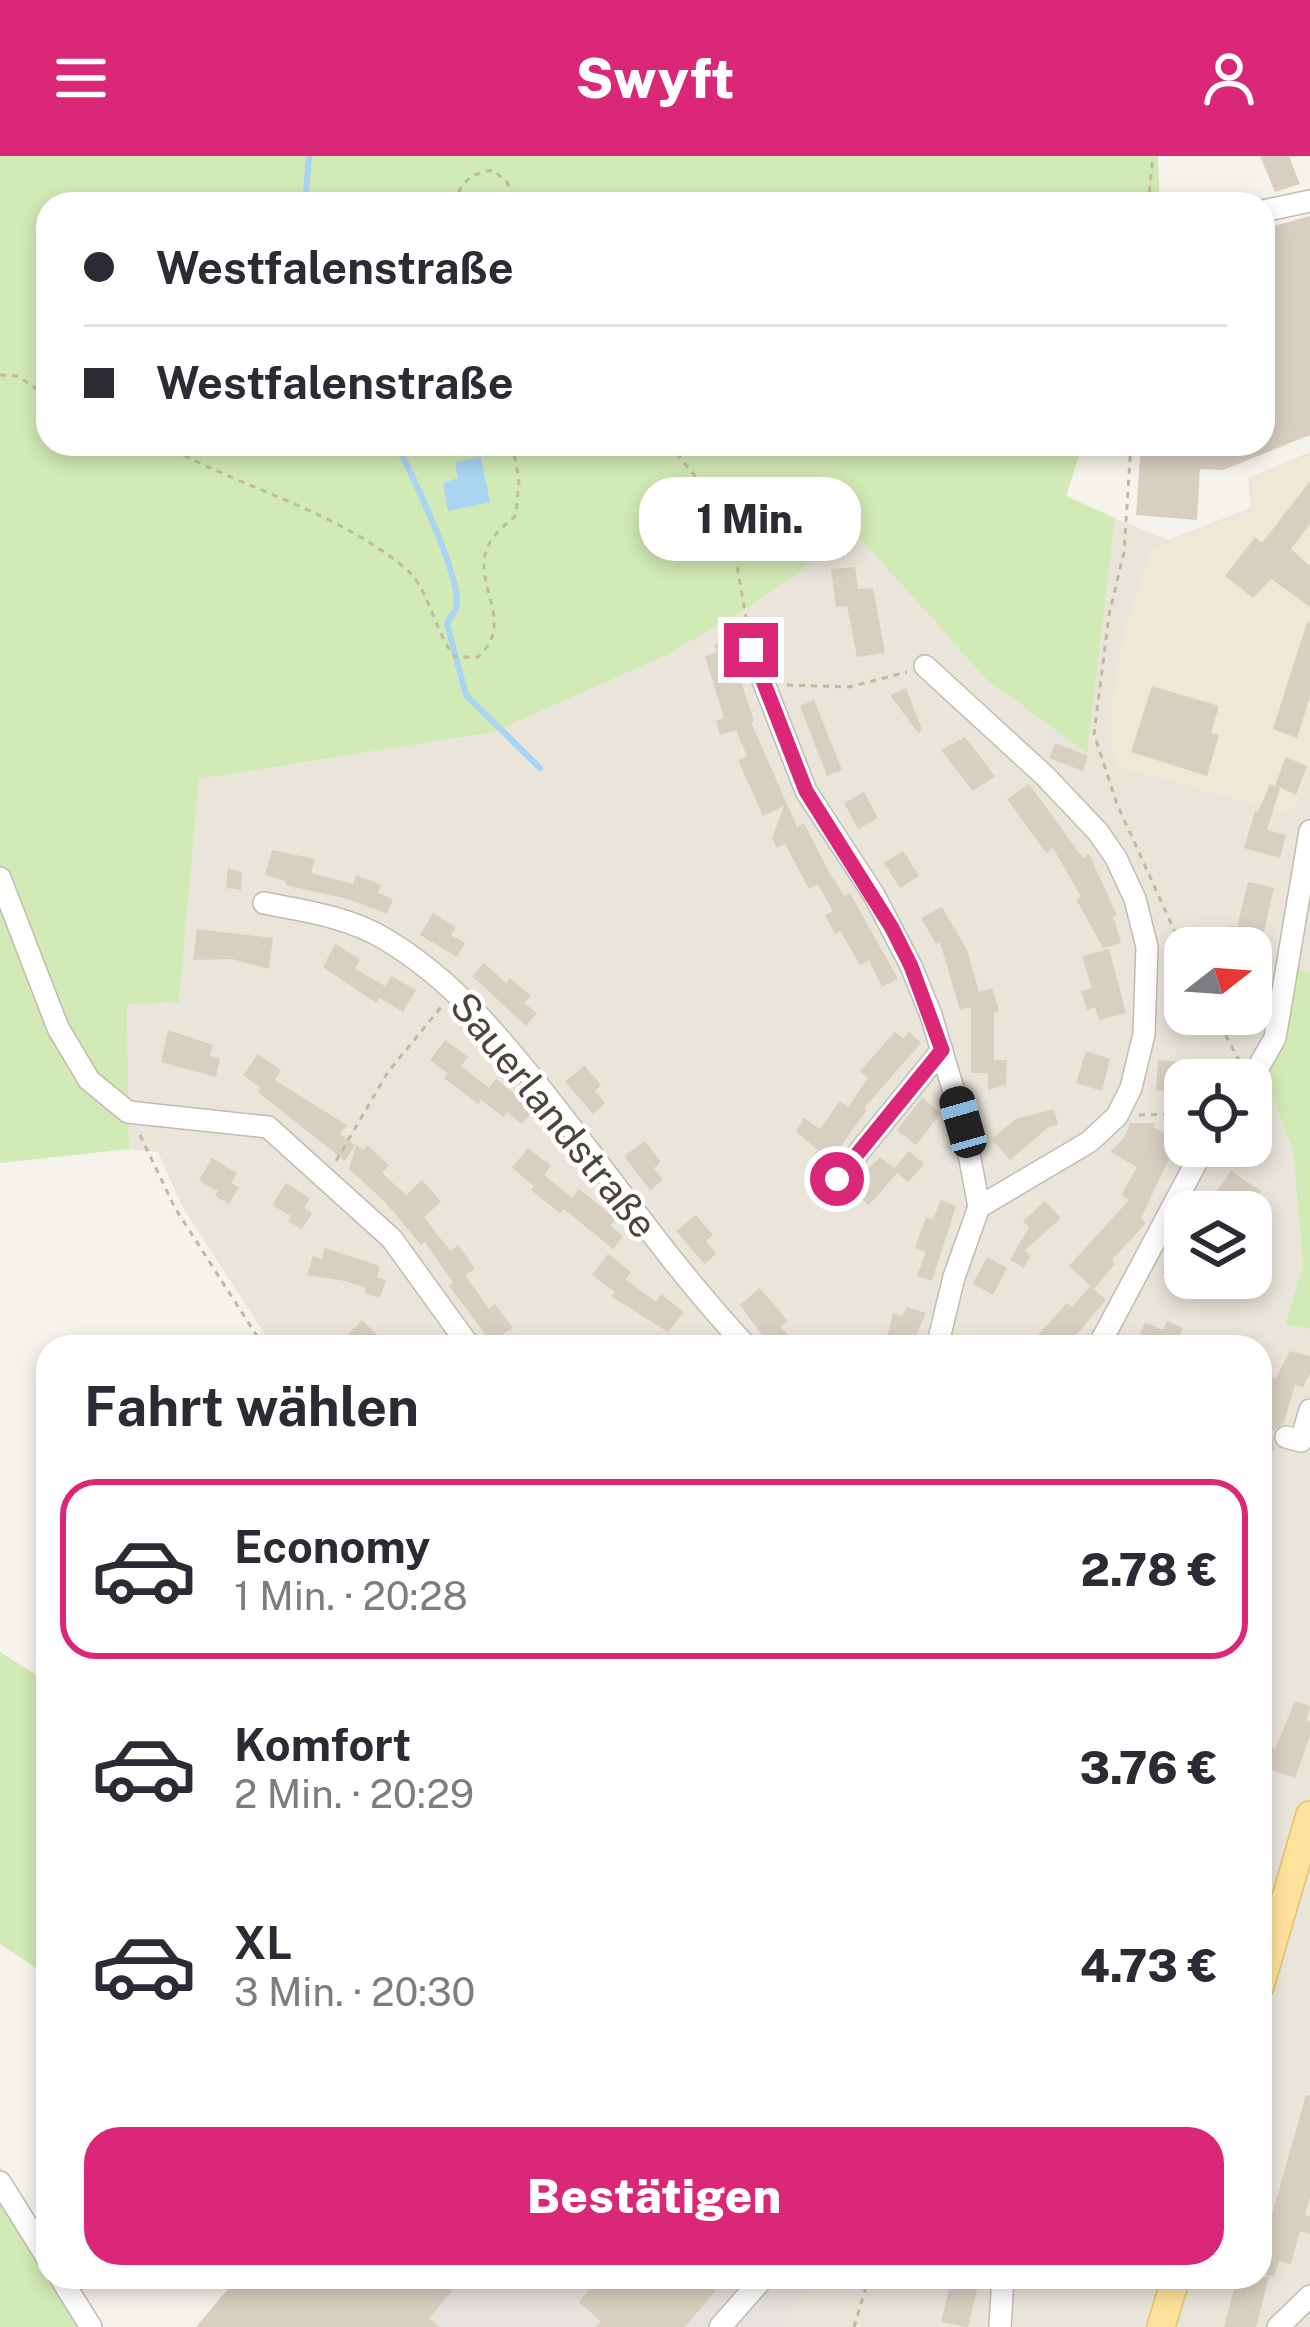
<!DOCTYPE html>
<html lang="de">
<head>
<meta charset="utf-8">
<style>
	body { margin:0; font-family:"Public Sans",sans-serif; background:#f2f2f3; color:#2b2b33; height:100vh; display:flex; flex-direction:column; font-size:45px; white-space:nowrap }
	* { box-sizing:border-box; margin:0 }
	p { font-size:39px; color:#7c7c81 }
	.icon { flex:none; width:66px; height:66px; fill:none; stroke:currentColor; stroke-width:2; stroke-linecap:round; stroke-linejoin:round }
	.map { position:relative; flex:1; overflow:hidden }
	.panel { position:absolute; left:36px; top:1179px; width:1236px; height:954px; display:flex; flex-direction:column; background:#fff; border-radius:36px; box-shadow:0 6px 18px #0003 }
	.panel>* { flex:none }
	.hud { position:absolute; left:36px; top:36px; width:1239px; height:264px; border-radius:36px; box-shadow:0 6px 18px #0003; display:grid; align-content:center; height:264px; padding:0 48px; background:#fff }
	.needle { width:78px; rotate:73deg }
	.buttons { position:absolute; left:1164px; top:771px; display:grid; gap:24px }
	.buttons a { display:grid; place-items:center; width:108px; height:108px; border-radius:24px; background:#fff; box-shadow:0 6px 18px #0003; font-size:60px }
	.end { position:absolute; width:54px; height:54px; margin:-27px; border:15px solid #db2777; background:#fff; box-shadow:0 0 0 6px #fff }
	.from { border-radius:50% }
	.bubble { position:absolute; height:84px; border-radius:36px; background:#fff; box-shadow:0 6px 18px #0003; font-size:39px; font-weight:800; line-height:84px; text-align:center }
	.car { position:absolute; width:36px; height:72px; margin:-36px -18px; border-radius:15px; box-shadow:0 0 9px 3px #0007; background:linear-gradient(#222 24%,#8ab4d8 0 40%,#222 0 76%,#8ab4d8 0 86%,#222 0) }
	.hud b { display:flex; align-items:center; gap:42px; height:114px; font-size:45px }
	.hud b+b { border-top:3px solid #e1e1e2 }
	.hud i { width:30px; height:30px; background:#2b2b33 }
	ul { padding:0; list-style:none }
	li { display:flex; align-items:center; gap:36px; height:180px; margin:0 24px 18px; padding:0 24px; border:6px solid transparent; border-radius:36px }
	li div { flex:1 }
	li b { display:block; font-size:45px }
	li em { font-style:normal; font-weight:800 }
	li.on { border-color:#db2777 }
	li>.icon { width:108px; height:108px; stroke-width:1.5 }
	h2 { padding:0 48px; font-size:54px; line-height:144px }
	.button { display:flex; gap:24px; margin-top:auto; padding:24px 48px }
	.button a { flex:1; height:138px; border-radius:36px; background:#db2777; color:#fff; font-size:48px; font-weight:800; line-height:138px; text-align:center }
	header { display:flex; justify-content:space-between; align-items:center; height:156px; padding:0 48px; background:#db2777; color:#fff; font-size:54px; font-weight:800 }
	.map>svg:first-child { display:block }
</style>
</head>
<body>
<header><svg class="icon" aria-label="menu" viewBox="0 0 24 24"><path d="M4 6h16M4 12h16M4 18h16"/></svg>Swyft<svg class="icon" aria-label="person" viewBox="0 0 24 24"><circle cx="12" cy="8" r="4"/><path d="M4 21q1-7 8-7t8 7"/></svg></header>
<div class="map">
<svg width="1310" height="2171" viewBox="0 0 1310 2171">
	<rect width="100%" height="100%" fill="#f6f3ec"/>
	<path fill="#eae5da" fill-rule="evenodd" d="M1310,296v520l-13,-4 -14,71 -17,38 27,74 10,115 -18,57 25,6v998h-531l40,-50h441v-930h-987l-91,-141 -24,-54 -29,-3 -2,-146 52,-2 20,-222 295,-47 173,-77 93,-55 94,-70 132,149 100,73 29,-234 53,22 83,-32 -3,-30zM1185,792h66v66h-66zM1185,924h66v66h-66zM1185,1056h66v66h-66z"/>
	<path fill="#e6e2dd" d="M268,2121h551l-40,50h-460z"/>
	<path fill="#efe8d6" d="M1310,299v313l-18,46 -178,-48 -2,-63 12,-71 29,-84 101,-38 -2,-34z"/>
	<g fill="#d2eab5">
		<path d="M0,0h1158l2,48h-1112v240h1035l-17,52 49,22 -28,235 -101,-74 -132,-148 -94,69 -93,55 -173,77 -295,47 -20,223 -52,2 2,145 -129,14z"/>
		<path d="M1296,812l14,4v357l-25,-5 18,-58 -10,-115 -27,-74 17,-38z"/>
		<path d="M0,1496l48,30v294l-48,-32z"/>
		<path d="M0,2010l48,76v35h22l31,50h-101z"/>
	</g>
	<path fill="#a9d4f2" d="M481,301l9,45 -42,9 -5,-28 15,-5 -3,-16z"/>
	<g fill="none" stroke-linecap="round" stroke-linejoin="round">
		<g stroke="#a9d4f2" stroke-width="6">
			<path d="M305,48l4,-48"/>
			<path d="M396,288c14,26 68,138 60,164 -2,6 -7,10 -9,16l19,71 74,73"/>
		</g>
	</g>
	<g fill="#d8cfc1">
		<path d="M1260,0h29l11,28 -25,8z"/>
		<path d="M1310,60v219l-87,35 -23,-1 -3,51 -61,-5 5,-71h122v-104l7,-2 -7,-19v-90z"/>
		<path d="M1310,325v43l-19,25 19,17v41l-39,-28 -18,19 -28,-22 30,-39 7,6z"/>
		<path d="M855,411l3,22 15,-1 12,65 -28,4 -10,-51 -11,1 -5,-38z"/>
		<path d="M1307,466l3,1v74l-13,41 -24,-9z"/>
		<path d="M727,482l27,83 -3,1 46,105 7,-4 24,47 16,26 6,-3 48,86 -16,8 -13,-27 -9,5 -20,-34 -5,3 -10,-19 8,-4 -15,-27 -9,5 -24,-45 -8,4 -5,-10 12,-32 -21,10 -25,-56 9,-4 -11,-26 -16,5 -4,-14 8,-3 -19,-62 13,-4 -4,-7z"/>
		<path d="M1152,530l67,20 -8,27 8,2 -12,41 -76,-24z"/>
		<path d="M906,532l16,42 -4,3 -28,-38z"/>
		<path d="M814,544l28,70 -15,6 -27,-70z"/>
		<path d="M965,581l30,39 -22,15 -32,-41z"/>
		<path d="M1055,587l33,13 -5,15 -34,-13z"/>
		<path d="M1286,601l21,9 -11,29 -21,-10z"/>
		<path d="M1029,628l54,74 6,-4 28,61 -4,1 8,27 -18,5 -27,-49 5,-2 -28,-49 -7,5 -39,-54z"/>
		<path d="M1270,628l10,4 -13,42 19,5 -6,23 -36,-10 11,-37 3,1z"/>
		<path d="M864,636l14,26 -20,11 -14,-26z"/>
		<path d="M272,694l43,9 -4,14 42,11 3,-9 25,10 -3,8 15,6 -6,15 -39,-15 -63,-14 1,-4 -21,-6z"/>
		<path d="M903,695l16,25 -19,12 -16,-25z"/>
		<path d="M228,712l14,4 -1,18 -15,-2z"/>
		<path d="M1248,726l26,6 -14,60h-37l5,-23 9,2z"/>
		<path d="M942,751l25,43 12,42 13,-4 7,23 -5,2v47h13l-1,25 -18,5v-17h-17v-66l-11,3 -20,-68 -4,2 -15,-26z"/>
		<path d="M433,757l23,14 -5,8 14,8 -8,14 -37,-22z"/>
		<path d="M197,773l76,9 -4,31 -37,-10 -39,1z"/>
		<path d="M335,788l25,15 -5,10 30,17 6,-10 25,14 -13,22 -24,-14 -3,5 -53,-36z"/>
		<path d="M1109,793l17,64 -27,7 -4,-13 -8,3 -6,-19 11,-3 -10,-32z"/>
		<path d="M484,807l22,20 4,-5 21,18 -7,7 13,10 -11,13 -54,-50z"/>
		<path d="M168,874l45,15 -3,11 10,2 -4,19 -55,-15z"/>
		<path d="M895,876l8,7 6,-7 12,11 -57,65 3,2 -39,54h-6l-10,-8 6,-6 -22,-18 8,-14 16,11 20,-28 8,6 20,-29 -8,-7z"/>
		<path d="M445,884l23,17 -7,9 28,22 7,-9 38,31 -12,14 -15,-12 -4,5 -22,-17 -3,4 -34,-26 3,-5 -17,-13z"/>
		<path d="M1086,895l24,8 -8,32 -26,-8z"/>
		<path d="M258,898l23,16 -6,10 72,45 -7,9 15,11 -10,16 -87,-69 3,-4 -18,-13z"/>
		<path d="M1158,904l23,2 -2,29 -23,-1z"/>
		<path d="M584,909l17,20 -6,6 10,12 -12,11 -28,-32z"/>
		<path d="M922,942l19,15 -25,32 -19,-15z"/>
		<path d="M1054,953l4,16 -9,2 -39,33 -18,-21 24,-20z"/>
		<path d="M1130,967h25l-2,4 25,13 -37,78 5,5 -34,37 3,4 -21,25 -25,-23 60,-66 -8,-5 16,-28 -27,-15 15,-15z"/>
		<path d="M645,985l16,21 -7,6 9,12 -13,10 -26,-34z"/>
		<path d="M356,989l7,5 5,-5 21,20 -7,8 24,22 16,-15 19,22 -17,15 26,34 8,-6 17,24 -10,6 24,34 6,-5 18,24 -10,6 10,13h-18l-46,-61 4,-3 -28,-41 -4,3 -37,-44 -35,-32z"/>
		<path d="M528,992l23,18 -7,9 28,23 7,-9 37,30 -6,7 13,10 -10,13 -49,-40 -4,4 -29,-23 3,-4 -22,-18z"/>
		<path d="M909,995l15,13 -16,18 -11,-9 -28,32 -20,-17 31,-31 14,11z"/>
		<path d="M212,1002l25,15 -6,10 8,4 -10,17 -14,-8 3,-5 -19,-10z"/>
		<path d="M1231,1015l30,20 -4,6 -11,15h-44z"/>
		<path d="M286,1027l24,15 -6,10 8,5 -10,16 -14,-8 3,-5 -19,-11z"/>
		<path d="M941,1044l15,6 -24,75 -15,-5 9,-24 -11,-4 11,-31 7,2z"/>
		<path d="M1045,1045l16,17 -37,33 7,4 -7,13 -14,-8 19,-33 -6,-6z"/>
		<path d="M696,1059l17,20 -7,6 10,13 -12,10 -28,-33z"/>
		<path d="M1185,1082v50l-23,-15z"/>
		<path d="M325,1092l55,18 -3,11 9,3 -6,18 -16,-5 2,-5 -21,-7 -38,-6 6,-19 9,3z"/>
		<path d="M608,1098l23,18 -6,7 16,12 15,11 5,-8 23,18 -16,20 -57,-36 4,-4 -23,-17z"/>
		<path d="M987,1101l20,11 -14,27 -20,-11z"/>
		<path d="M1090,1130l16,14 -40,47h-39l40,-44 5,4z"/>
		<path d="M760,1132l28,33 -7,6 9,10 -10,10h-9l-31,-42z"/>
		<path d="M907,1151l19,6 -15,34 -25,-6 7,-28 9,3z"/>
		<path d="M362,1164l27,27h-27l-13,-14z"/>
		<path d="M1167,1165l16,7 -9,19h-40l11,-25 18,8z"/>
		<path d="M1290,1195l20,5v17l-7,14 -8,-2 -11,37 -12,10 3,19 -15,-5v-43l8,-27 8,2z"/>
		<path d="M1295,1545l15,5 -4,15 4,1v14l-15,42 -35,-12v-22l15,5z"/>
		<path d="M1306,1939h4v101l-5,19 5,1v18l-10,-3 -9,33 -12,-3 -5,16 -14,-4v-16z"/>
		<path d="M238,2121h226l-35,41 11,9h-244z"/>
		<path d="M600,2121h127l-42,50h-89l5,-6 -22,-19z"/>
		<path d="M952,2121h28l-12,50 -27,-5z"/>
		<path d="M1237,2121h32l-13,50h-32z"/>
	</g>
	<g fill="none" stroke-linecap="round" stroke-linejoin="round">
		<defs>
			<g id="minor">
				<path d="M1263,55l47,-10"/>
				<path d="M751,494l55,141 68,104 37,71 20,49 32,107 16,85"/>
				<path d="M925,510l120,110 53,56 18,26 19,41 12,48 -3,87 -13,54 -14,28 -28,26 -110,65 -25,70 -17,70"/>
				<path d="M0,722l58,150 31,52 39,32 140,15 124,112 78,108"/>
				<path d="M264,747c41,8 85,14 121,36 69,41 119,103 168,165 64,82 123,167 194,243"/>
				<path d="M1251,924l24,-42 35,-207"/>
				<path d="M837,1023l105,-129"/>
				<path d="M1098,1191l107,-201"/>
				<path d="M1286,1281l15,4 9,-31"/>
				<path d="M0,2026l48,77"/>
				<path d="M60,2121l31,50"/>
				<path d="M720,2171l44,-50"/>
				<path d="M1000,2171l3,-50"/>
				<path d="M1278,2171l32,-31"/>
			</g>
			<g id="major">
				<path d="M1260,1830l50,-171"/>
				<path d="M1161,2171l15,-50"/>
			</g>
		</defs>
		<use href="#minor" stroke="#c2bbae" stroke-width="24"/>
		<use href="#major" stroke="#e6c16a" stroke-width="30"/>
		<g stroke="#c4b79f" stroke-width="3" stroke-dasharray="6 6" stroke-linecap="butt">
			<path d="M456,48c3,-22 15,-31 37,-34l14,12 10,22"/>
			<path d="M1148,48l5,-48"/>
			<path d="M0,219l18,1 30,21"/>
			<path d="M163,288c79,45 171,65 242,124 25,21 29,64 50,89h23c40,-36 -9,-74 11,-113 5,-11 19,-21 27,-29l3,-36 -7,-35"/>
			<path d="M669,288l49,60 13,26 17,100"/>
			<path d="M1131,288l-7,108 -15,63 -15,119 23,70 68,150"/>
			<path d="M787,529l62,2 58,-15"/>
			<path d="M1214,858l25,46"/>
			<path d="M1139,959l46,-1"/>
			<path d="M140,979l35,73 89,139"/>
			<path d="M336,1005l52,-89 54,-66"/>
			<path d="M1260,1859l8,1"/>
			<path d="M854,2171l15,-50"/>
		</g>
		<use href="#minor" stroke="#fff" stroke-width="21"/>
		<use href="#major" stroke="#ffe39c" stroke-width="27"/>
	</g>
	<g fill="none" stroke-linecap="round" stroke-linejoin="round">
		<path stroke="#db2777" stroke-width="15" d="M751,494l55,141 86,137 19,38 31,84 -105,129"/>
	</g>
	<g text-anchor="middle" stroke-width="9" stroke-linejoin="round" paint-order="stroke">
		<g font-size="39" fill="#4b4439" stroke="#fff">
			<text transform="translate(554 959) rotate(51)" y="14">Sauerlandstraße</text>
		</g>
	</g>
</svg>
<div class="buttons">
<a><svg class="needle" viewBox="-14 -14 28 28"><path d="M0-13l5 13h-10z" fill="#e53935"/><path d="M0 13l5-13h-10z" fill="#7c7c81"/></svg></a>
<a><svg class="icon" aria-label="locate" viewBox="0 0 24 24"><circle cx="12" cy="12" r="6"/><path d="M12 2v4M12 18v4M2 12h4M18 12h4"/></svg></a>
<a><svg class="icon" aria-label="layers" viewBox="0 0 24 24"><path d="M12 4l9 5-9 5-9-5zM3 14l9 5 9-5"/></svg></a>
</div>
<i class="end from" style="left:837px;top:1023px"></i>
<i class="end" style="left:751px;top:494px"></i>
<div class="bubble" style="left:639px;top:321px;width:222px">1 Min.</div>
<i class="car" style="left:963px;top:966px;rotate:344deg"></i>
<div class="hud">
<b><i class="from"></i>Westfalenstraße</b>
<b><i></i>Westfalenstraße</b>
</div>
<section class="panel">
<h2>Fahrt wählen</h2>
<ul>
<li class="on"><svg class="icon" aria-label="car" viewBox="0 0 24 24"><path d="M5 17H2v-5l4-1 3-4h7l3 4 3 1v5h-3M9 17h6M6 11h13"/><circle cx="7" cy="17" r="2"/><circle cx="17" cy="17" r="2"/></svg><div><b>Economy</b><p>1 Min. · 20:28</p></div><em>2.78 €</em></li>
<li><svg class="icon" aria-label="car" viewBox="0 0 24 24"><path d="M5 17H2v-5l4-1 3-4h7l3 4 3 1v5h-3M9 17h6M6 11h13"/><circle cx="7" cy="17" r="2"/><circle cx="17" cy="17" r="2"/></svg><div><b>Komfort</b><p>2 Min. · 20:29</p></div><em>3.76 €</em></li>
<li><svg class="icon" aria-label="car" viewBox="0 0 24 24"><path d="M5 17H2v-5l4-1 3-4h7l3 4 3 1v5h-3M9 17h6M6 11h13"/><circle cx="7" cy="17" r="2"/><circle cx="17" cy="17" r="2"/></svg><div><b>XL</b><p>3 Min. · 20:30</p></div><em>4.73 €</em></li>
</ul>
<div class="button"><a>Bestätigen</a></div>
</section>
</div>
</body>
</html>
